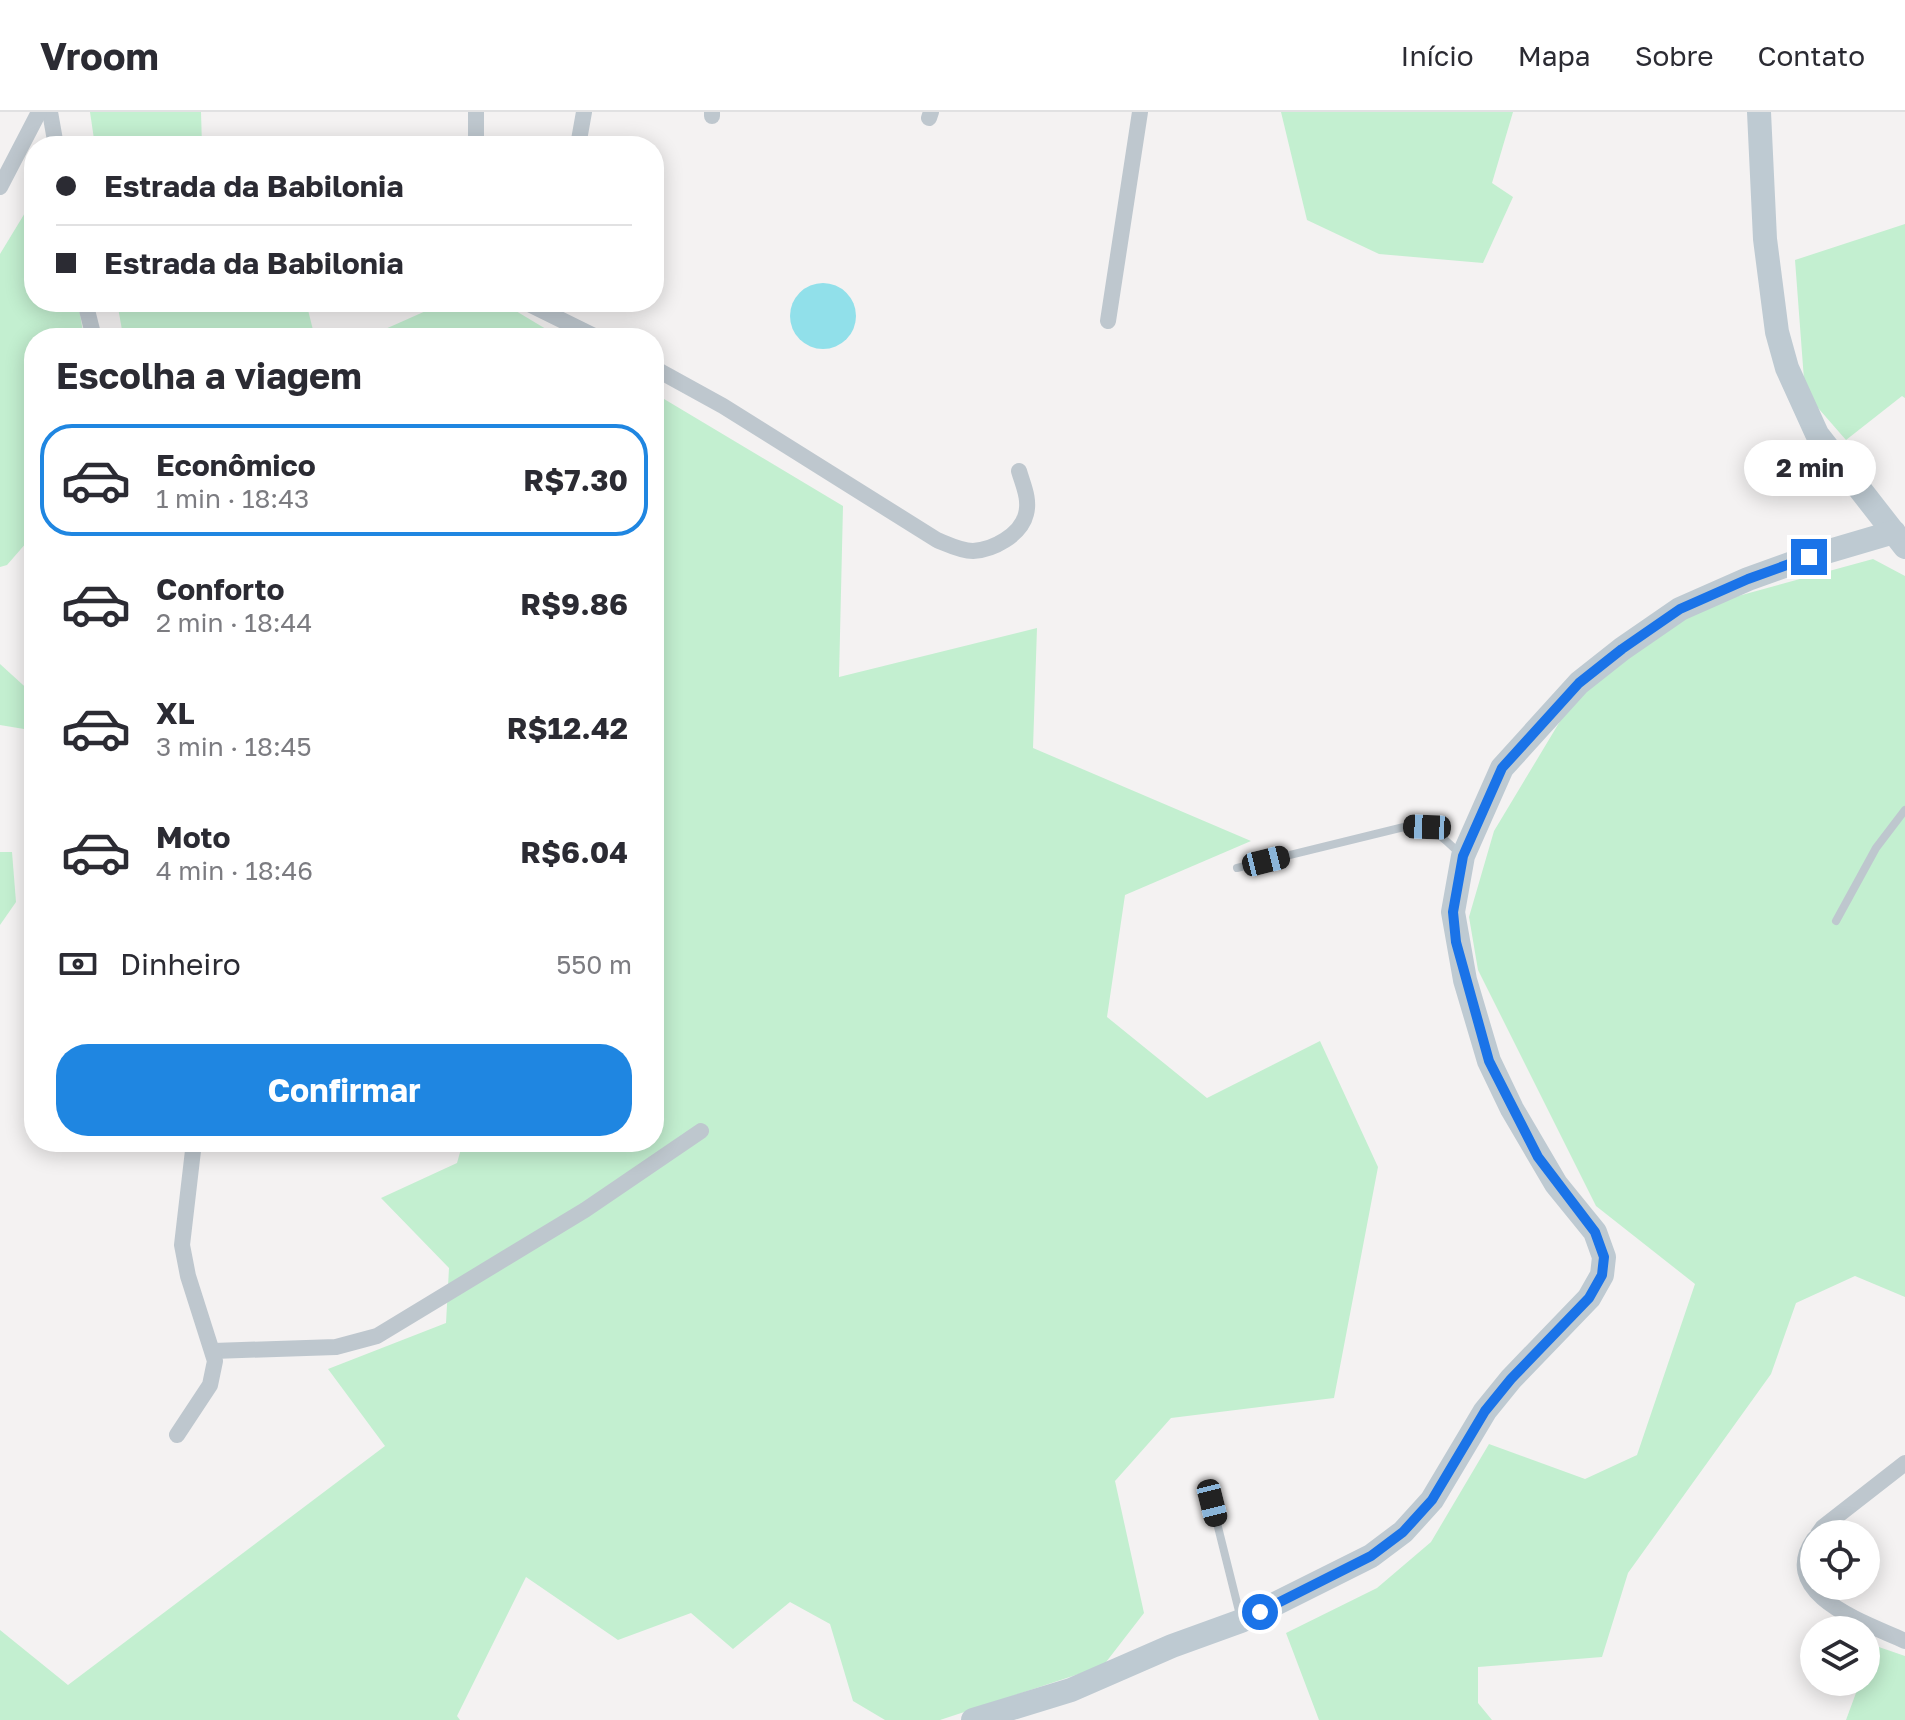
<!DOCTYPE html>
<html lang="pt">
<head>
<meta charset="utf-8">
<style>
	body { margin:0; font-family:"Golos Text",sans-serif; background:#f7f7f7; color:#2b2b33; height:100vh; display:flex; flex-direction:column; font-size:30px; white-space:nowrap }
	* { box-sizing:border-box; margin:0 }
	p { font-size:26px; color:#7c7c81 }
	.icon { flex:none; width:44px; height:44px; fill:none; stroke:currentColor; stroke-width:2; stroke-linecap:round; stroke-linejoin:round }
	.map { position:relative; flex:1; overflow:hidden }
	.details { position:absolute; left:24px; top:216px; width:640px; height:824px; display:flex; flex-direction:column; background:#fff; border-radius:32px; box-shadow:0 4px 20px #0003 }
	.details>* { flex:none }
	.top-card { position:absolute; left:24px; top:24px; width:640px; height:176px; border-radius:32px; box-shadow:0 4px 20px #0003; display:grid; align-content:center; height:176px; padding:0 32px; background:#fff }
	.buttons { position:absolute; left:1800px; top:1408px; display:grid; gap:16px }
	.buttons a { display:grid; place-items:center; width:80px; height:80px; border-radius:50%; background:#fff; box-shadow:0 4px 20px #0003; font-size:40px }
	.end { position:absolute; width:36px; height:36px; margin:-18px; border:10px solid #1a73e8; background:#fff; box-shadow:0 0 0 4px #fff }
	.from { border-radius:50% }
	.bubble { position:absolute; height:56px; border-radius:28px; background:#fff; box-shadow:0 4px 20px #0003; font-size:26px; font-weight:700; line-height:56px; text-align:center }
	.car { position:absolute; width:24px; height:48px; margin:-24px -12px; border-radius:10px; box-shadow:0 0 6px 2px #0007; background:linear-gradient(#222 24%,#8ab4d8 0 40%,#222 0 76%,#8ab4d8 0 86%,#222 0) }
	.top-card b { display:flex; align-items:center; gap:28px; height:76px; font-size:30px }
	.top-card b+b { border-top:2px solid #e1e1e2 }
	.top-card i { width:20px; height:20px; background:#2b2b33 }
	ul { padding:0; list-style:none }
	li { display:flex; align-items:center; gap:24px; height:112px; margin:0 16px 12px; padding:0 16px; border:4px solid transparent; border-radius:32px }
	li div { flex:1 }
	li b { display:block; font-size:30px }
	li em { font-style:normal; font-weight:700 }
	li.current { border-color:#1f86e1 }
	li>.icon { width:72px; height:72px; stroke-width:1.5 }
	h2 { padding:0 32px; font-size:36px; line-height:96px }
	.pay { display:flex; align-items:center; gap:20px; height:88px; padding:0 32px; font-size:30px }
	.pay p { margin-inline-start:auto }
	.action { display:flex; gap:16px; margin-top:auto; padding:16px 32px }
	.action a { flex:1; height:92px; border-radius:32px; background:#1f86e1; color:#fff; font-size:32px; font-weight:700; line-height:92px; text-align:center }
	header { display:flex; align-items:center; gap:48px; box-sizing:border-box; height:112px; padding:0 40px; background:#fff; border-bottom:2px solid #e1e1e2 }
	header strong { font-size:38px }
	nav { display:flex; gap:44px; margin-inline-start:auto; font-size:28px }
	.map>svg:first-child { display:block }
</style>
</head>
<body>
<header>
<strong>Vroom</strong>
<nav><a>Início</a><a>Mapa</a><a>Sobre</a><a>Contato</a></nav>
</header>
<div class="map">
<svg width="1905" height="1608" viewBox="0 0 1905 1608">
	<rect width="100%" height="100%" fill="#f4f2f2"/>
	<g fill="#c3efd0">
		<path d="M90,0h111l1,34h-107z"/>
		<path d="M1281,0h232l-21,71 21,14 -30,66 -104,-9 -72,-34z"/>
		<path d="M34,86v104h44l6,36h-50v91l-3,4 3,101 -27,31 -7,2v-313z"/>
		<path d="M1905,112v174l-3,-2 -56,44 -41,-47 -10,-133z"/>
		<path d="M117,190h189l9,36h-189l-4,-8z"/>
		<path d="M446,190h55l60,36h-196z"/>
		<path d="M654,281l189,113 -4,171 198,-49 -4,120 218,93 -126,54 -18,122 100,81 113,-57 58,126 -44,231 -163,20 -56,63 29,132 -41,53 -163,54h-55l-32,-19 -23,-77 -40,-22 -57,47 -42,-36 -73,27 -92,-63 -69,139 3,4h-460v-90l68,55 317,-239 -57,-77 118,-46 3,-55 -68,-70 76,-35 6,-21h191z"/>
		<path d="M1873,447l32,17v721l-50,-21 -59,27 -25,71 -143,199 -26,84 -124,10v36l14,17h-173l-33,-87 91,-45 54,-46 58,-98 96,35 52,-24 58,-171 -99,-78 -118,-236 -9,-53 25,-86 83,-138 114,-84z"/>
		<path d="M0,552l34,31 -4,35 -30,-5z"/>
		<path d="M0,740h12l4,50 -16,23z"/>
		<path d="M1873,1533l32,11v64h-59l14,-38h6v-18z"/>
	</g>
	<circle fill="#91e0ea" cx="823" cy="204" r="33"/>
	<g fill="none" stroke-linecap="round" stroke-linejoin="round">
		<g stroke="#bec7ce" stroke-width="8">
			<path d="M1237,756l171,-42c26,1 35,11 53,29"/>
			<path d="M1836,809l40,-73 29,-38"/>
			<path d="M1212,1391l29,116"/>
		</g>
		<g stroke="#bec7ce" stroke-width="16">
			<path d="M50,0l6,34"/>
			<path d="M476,0v34"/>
			<path d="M712,4v-4"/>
			<path d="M929,6l2,-6"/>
			<path d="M579,28l5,-28"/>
			<path d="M0,75l39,-75"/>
			<path d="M85,190l9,36"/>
			<path d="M525,190l73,36"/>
			<path d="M1108,209l32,-209"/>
			<path d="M654,256l69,38 214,134c10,4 24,11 36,11 20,-1 48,-16 53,-37 4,-15 -3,-29 -7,-43"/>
			<path d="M213,1239l123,-4 41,-11 208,-126 116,-79"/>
			<path d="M177,1323l33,-50 5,-24 -27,-85 -6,-31 12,-103"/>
			<path d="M1818,1422l5,-7 82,-64"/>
			<path d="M1814,1427c-39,56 55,85 91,102"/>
		</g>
		<g stroke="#becad2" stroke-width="24">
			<path d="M1759,0l6,127 12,93 10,36 30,66 88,113"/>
			<path d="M973,1608l98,-30 101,-44 69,-25 130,-65 32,-24 29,-32 53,-89 26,-32 78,-81 13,-23 2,-18 -9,-25 -39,-48 -44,-75 -23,-48 -24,-81 -12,-68 10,-56 39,-88 77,-85 43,-34 58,-40 68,-30 61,-22 85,-25"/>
		</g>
	</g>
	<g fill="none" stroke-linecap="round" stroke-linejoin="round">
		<path stroke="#1a73e8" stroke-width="10" d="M1260,1500l111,-56 32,-24 29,-32 53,-89 26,-32 78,-81 13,-23 2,-18 -9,-25 -57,-75 -49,-96 -33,-119 -3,-30 10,-56 39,-88 77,-85 43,-34 58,-40 68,-30 61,-22"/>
	</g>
</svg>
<div class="buttons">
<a><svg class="icon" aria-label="locate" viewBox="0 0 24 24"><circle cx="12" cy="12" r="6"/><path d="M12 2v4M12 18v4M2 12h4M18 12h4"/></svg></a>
<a><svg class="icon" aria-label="layers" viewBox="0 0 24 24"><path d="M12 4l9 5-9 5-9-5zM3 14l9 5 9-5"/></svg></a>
</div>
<i class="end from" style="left:1260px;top:1500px"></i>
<i class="end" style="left:1809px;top:445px"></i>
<div class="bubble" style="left:1744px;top:328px;width:132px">2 min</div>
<i class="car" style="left:1427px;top:715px;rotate:272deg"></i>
<i class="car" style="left:1266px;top:749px;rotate:76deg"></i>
<i class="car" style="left:1212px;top:1391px;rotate:166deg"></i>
<div class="top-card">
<b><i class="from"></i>Estrada da Babilonia</b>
<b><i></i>Estrada da Babilonia</b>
</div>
<section class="details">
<h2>Escolha a viagem</h2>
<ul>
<li class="current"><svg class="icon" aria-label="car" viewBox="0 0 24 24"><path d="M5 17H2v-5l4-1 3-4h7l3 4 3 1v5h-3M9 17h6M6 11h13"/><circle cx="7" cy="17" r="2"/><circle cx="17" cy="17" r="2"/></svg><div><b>Econômico</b><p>1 min · 18:43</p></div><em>R$7.30</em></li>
<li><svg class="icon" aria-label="car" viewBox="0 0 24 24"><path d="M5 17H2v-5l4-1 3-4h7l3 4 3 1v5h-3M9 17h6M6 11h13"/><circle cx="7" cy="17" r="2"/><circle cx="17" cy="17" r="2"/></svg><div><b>Conforto</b><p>2 min · 18:44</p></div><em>R$9.86</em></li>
<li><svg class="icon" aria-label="car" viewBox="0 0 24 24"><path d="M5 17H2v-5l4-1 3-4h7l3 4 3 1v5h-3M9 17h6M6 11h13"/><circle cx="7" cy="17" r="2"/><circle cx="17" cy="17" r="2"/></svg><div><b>XL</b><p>3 min · 18:45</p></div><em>R$12.42</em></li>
<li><svg class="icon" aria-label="car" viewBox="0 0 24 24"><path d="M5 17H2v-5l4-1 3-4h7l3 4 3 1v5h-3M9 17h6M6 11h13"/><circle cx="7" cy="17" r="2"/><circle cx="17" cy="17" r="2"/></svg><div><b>Moto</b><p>4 min · 18:46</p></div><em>R$6.04</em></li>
</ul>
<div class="pay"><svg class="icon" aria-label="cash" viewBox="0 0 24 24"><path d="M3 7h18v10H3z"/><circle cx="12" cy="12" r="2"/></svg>Dinheiro<p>550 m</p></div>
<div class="action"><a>Confirmar</a></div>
</section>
</div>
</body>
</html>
